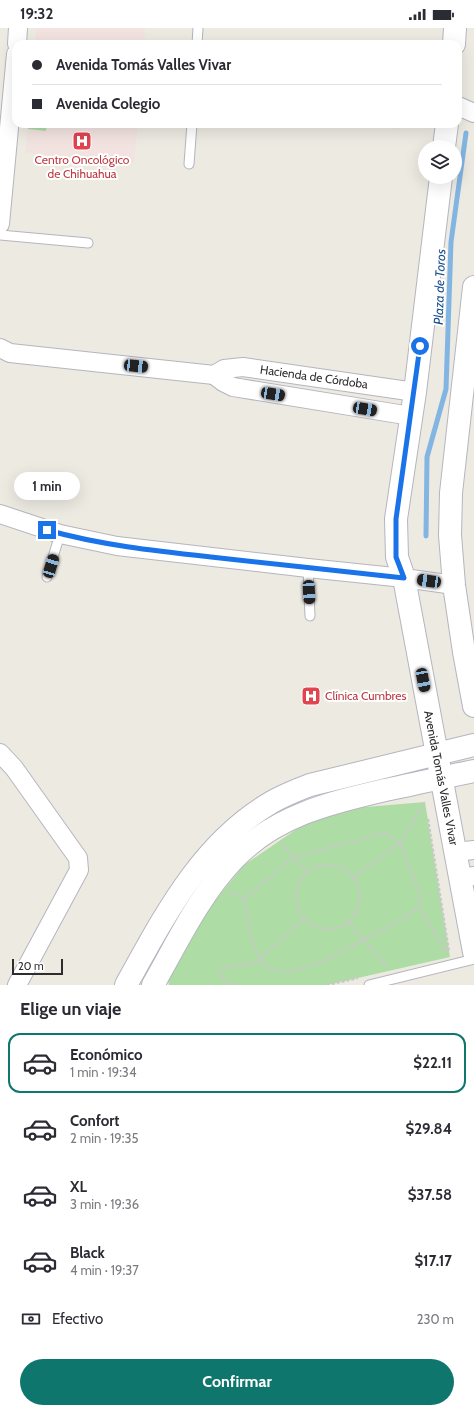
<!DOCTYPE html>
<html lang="es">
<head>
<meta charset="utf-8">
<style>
	body { margin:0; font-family:Cabin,sans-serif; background:#f2f2f3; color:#2b2b33; height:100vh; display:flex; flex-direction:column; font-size:15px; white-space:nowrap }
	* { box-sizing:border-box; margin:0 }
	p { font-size:13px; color:#7c7c81 }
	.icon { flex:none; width:22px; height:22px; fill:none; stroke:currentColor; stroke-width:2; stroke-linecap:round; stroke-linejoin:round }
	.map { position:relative; height:957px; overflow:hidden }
	.panel { display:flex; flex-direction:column; background:#fff; flex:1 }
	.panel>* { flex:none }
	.guide { position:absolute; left:12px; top:12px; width:450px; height:88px; border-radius:12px; box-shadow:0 4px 16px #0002; display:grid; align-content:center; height:88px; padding:0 20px; background:#fff }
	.tools { position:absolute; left:418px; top:112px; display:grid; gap:8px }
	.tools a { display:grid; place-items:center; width:44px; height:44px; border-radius:50%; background:#fff; box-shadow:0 4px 16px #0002; font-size:20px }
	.scale { position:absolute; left:12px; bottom:10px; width:51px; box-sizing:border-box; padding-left:4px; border:2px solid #2d2d2d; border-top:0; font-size:11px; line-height:14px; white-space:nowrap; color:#2d2d2d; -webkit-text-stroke:3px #fff; paint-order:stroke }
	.end { position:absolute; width:18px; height:18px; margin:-9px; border:5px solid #1a73e8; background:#fff; box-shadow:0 0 0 2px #fff }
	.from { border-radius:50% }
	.bubble { position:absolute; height:28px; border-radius:14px; background:#fff; box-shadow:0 4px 16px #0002; font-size:13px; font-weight:800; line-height:28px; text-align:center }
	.car { position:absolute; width:12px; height:24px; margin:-12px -6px; border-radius:5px; box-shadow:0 0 3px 1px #0007; background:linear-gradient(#222 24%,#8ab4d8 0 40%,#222 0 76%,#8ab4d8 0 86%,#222 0) }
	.guide b { display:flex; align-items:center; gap:14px; height:38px; font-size:15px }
	.guide b+b { border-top:1px solid #e1e1e2 }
	.guide i { width:10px; height:10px; background:#2b2b33 }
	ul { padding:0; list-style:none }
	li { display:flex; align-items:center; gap:12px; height:60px; margin:0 8px 6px; padding:0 12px; border:2px solid transparent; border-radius:12px }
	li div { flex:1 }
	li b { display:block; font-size:15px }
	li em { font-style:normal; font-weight:800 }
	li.on { border-color:#0f766e }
	li>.icon { width:36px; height:36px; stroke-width:1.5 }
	h2 { padding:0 20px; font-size:18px; line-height:48px }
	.pay { display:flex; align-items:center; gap:10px; height:44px; padding:0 20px; font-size:15px }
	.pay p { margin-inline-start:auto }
	.cta { display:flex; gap:8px; margin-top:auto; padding:8px 20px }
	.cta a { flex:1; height:46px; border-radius:24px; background:#0f766e; color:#fff; font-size:16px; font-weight:800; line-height:46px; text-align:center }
	.status { display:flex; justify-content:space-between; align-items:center; height:28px; padding:0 20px; background:#fff; direction:ltr }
	.status svg { height:11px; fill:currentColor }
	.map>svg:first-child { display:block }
</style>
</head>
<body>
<div class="status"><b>19:32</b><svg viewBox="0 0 49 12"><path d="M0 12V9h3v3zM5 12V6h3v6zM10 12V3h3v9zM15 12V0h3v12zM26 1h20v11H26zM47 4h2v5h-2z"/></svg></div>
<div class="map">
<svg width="474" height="957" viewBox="0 0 474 957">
	<rect width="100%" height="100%" fill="#edeae2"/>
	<g fill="#f2e3e0">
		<path d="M36,0h109l-1,16h-109z"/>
		<path d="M291,13l40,3h-40z"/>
		<path d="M29,96h109l-4,39 -109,-10z"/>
		<path d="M341,96h59v5z"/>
	</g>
	<g fill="#addda5">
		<path d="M29,96h18l-1,7 -18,-2z"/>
		<path d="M425,774l25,155 -123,28h-158l-3,-12 35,-55 43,-53 63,-43 47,-14z"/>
	</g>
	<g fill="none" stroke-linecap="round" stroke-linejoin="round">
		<path stroke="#82b5e2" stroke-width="5" d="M426,508l1,-79 19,-68 5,-147 15,-109"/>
		<defs>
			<g id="service">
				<path d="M197,16l1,-16"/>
				<path d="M189,136l3,-40"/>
				<path d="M0,207l88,8"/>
				<path d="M308,540l2,48"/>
				<path d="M47,549l13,-43"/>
				<path d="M369,957l105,-26"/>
			</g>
			<g id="minor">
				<path d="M17,16l1,-16"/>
				<path d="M458,78l16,7"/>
				<path d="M0,196l16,-170"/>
				<path d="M0,320l10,5 204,22"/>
				<path d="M411,388l-178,-29 -10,-5 -9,-7 10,-6 19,-2 172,25"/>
				<path d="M0,486l60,20 57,12 191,22 96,10 50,7"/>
				<path d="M0,725l14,15 64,90 1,12 -62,115"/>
				<path d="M455,824l19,-2"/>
				<path d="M460,850l14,-2"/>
			</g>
			<g id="tertiary">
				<path d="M126,957c38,-68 75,-142 146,-183 12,-7 25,-12 38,-17l164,-40"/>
				<path d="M153,957c24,-42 46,-89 80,-125 41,-44 96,-57 152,-70 30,-6 59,-13 89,-19"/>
			</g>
			<g id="secondary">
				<path d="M454,16l1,-16"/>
				<path d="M444,119l3,-23"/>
				<path d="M441,149l-26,215 -19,127 1,38 7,21 70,374"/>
				<path d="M474,259l-23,206 -1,42 4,50 10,67 10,54"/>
			</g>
		</defs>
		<use href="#service" stroke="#b5b5bf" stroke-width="11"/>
		<use href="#minor" stroke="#b5b5bf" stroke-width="20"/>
		<use href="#tertiary" stroke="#b5b5bf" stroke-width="24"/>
		<use href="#secondary" stroke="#b5b5bf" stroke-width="24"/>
		<g stroke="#c8c8c8" stroke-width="2.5" stroke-dasharray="3 2" stroke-linecap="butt">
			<path d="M428,791l21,133"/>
			<path d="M282,816l25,28"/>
			<circle cx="328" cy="869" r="32"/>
			<path d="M354,849l46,-34 25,-41"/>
			<path d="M230,865l6,1 8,5"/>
			<path d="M419,879l28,46"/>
			<path d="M348,894l39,45"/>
			<path d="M235,957l-11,-5 -6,-9 7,-4 31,-4 4,-4 -9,-19 -7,-41 50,-42 91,-24 15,10 20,51 -1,13 -13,10 -82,44 -36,11 -19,-4 -9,-9 44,-40"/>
			<path d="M327,957l31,-7"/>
		</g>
		<use href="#service" stroke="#fff" stroke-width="9"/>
		<use href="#minor" stroke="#fff" stroke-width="18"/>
		<use href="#tertiary" stroke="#fff" stroke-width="22"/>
		<use href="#secondary" stroke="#fff" stroke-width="22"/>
	</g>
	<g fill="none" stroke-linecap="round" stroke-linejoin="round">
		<path stroke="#1a73e8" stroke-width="5" d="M47,502c53,15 109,21 164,27 64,7 129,14 193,21l-8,-21v-38l24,-173"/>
	</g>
	<defs>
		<symbol id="hospital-square" viewBox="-11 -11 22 22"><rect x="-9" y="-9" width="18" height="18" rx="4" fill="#e0444e" stroke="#fff"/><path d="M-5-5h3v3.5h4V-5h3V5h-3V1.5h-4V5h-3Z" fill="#fff"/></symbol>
	</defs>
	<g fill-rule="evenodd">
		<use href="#hospital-square" x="71" y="102" width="22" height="22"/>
		<use href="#hospital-square" x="300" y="657" width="22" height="22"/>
	</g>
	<g text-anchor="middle" stroke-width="4" stroke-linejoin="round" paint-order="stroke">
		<g font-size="12" fill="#be3a42" stroke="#fff">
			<text x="82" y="136">Centro Oncológico<tspan x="82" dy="14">de Chihuahua</tspan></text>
			<text x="325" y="672" text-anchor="start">Clínica Cumbres</text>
		</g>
		<g font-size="12" fill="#2d2d2d" stroke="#fff">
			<text transform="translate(314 349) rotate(8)" y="4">Hacienda de Córdoba</text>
			<text transform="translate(441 750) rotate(79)" y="4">Avenida Tomás Valles Vivar</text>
		</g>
		<g font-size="13" font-style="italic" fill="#1d5291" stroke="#fff">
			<text transform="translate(439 259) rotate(-88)" y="5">Plaza de Toros</text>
		</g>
	</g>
</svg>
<div class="tools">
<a><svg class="icon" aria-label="layers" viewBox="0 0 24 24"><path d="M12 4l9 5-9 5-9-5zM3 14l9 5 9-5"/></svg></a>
</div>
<div class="scale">20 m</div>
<i class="end from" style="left:420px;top:318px"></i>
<i class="end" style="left:47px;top:502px"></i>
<div class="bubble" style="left:14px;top:444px;width:66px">1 min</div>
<i class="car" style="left:136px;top:338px;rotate:96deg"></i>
<i class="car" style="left:273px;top:366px;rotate:99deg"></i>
<i class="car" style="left:365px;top:381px;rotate:100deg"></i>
<i class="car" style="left:51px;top:538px;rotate:17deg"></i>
<i class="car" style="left:429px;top:553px;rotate:278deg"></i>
<i class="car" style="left:309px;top:564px;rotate:177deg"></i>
<i class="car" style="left:423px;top:652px;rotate:169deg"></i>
<div class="guide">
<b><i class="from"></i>Avenida Tomás Valles Vivar</b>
<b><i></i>Avenida Colegio</b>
</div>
</div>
<section class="panel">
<h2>Elige un viaje</h2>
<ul>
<li class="on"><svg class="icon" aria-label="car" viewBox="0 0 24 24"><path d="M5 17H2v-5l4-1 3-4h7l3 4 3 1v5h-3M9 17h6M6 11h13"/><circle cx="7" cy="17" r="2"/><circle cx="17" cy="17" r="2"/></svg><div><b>Económico</b><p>1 min · 19:34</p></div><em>$22.11</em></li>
<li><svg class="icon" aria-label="car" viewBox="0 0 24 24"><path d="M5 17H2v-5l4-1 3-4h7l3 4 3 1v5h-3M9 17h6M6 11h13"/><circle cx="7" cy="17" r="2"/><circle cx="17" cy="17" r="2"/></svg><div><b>Confort</b><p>2 min · 19:35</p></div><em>$29.84</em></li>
<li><svg class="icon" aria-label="car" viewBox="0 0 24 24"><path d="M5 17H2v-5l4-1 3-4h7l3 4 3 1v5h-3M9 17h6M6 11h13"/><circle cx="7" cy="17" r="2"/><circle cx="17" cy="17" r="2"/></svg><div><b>XL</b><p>3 min · 19:36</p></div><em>$37.58</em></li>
<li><svg class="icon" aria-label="car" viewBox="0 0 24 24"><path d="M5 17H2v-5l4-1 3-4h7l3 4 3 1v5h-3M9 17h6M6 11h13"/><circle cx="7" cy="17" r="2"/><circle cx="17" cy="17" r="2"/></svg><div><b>Black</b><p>4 min · 19:37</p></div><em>$17.17</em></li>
</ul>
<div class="pay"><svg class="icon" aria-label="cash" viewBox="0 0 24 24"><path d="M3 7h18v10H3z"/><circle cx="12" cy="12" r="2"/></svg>Efectivo<p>230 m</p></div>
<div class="cta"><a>Confirmar</a></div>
</section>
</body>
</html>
